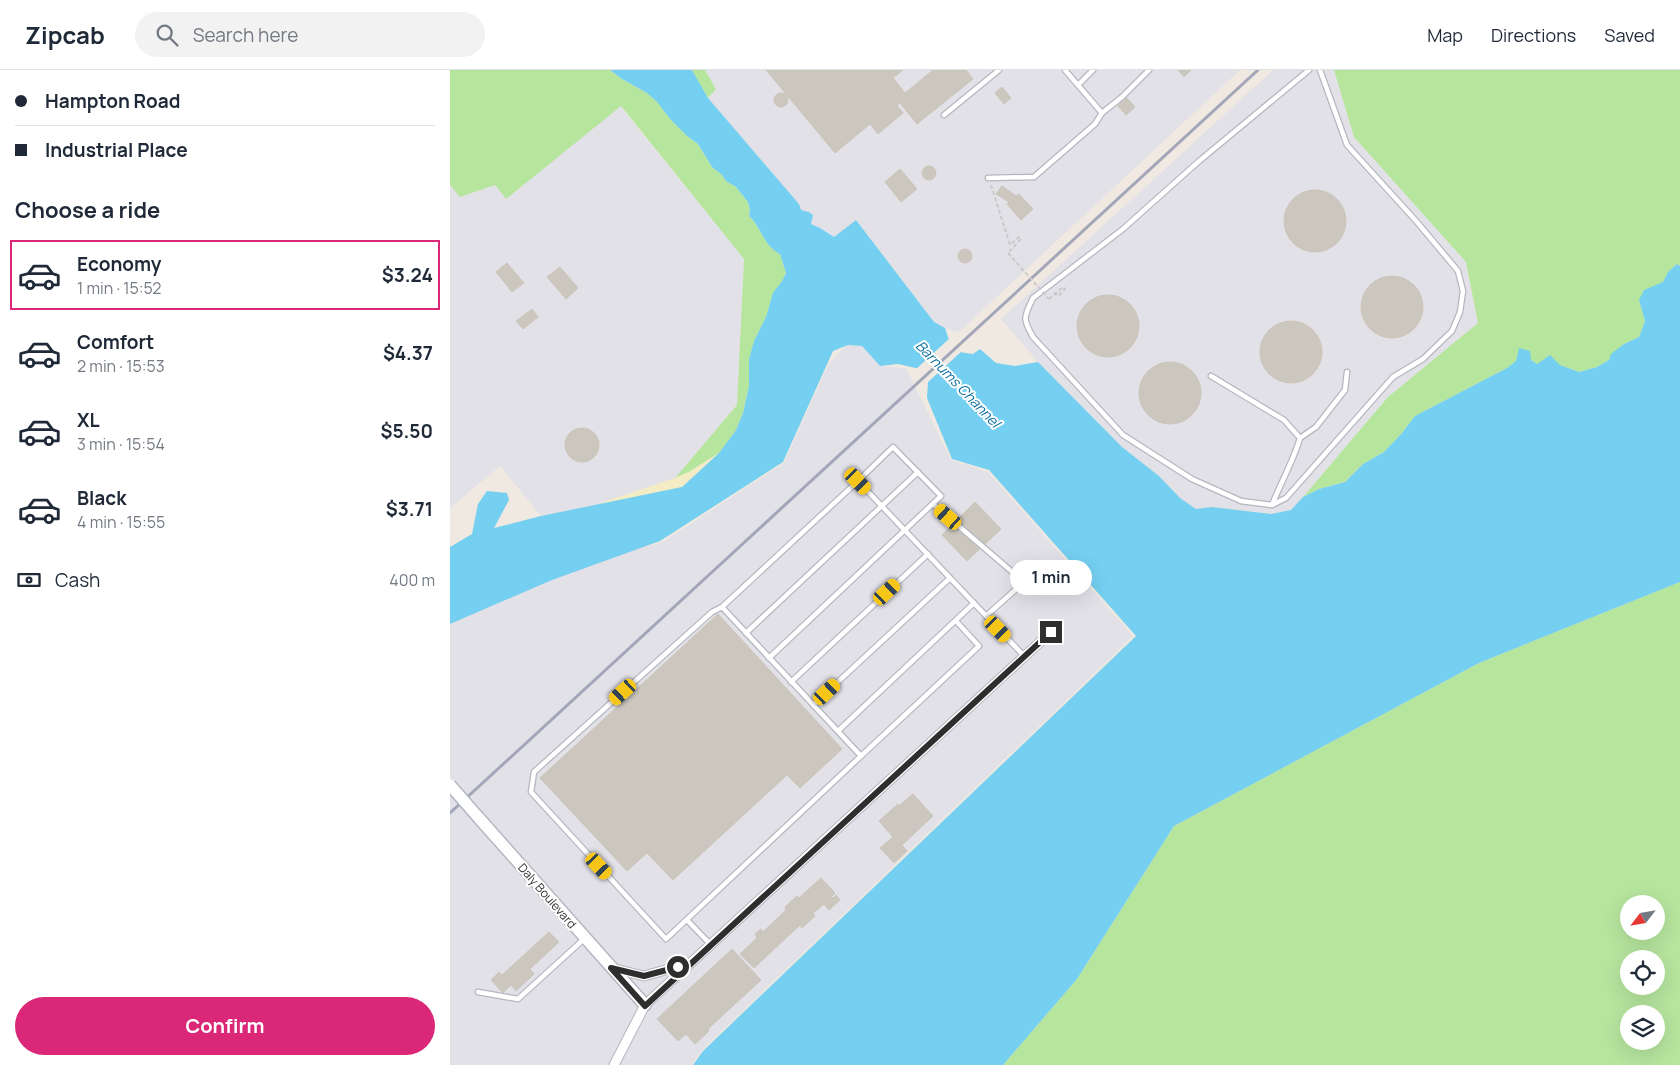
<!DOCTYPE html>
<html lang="en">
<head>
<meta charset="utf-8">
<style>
	body { margin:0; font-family:Manrope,sans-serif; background:#f2f2f3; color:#1f2937; height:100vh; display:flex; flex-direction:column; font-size:19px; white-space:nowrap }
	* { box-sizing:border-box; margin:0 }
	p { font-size:16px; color:#747a83 }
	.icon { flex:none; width:28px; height:28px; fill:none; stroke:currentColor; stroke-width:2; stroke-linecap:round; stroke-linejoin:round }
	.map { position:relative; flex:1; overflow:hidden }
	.sheet { display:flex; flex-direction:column; background:#fff; width:450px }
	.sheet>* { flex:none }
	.top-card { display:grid; align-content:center; height:110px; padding:0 15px; background:#fff }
	.needle { width:32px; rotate:239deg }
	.fabs { position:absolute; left:1170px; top:825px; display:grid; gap:10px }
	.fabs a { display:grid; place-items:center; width:45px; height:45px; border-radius:50%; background:#fff; box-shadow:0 5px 20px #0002; font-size:25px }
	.end { position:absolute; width:22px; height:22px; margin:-11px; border:6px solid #2e2e2e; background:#fff; box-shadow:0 0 0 2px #fff }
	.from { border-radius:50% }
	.bubble { position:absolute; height:35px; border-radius:18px; background:#fff; box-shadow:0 5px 20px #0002; font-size:16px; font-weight:700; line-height:35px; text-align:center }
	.car { position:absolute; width:15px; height:30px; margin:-15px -8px; border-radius:6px; box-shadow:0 0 4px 1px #0007; background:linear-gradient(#f5c518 24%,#345 0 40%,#f5c518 0 76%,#345 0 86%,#f5c518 0) }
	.top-card b { display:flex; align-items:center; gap:18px; height:48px; font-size:19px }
	.top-card b+b { border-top:1px solid #e0e1e3 }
	.top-card i { width:12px; height:12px; background:#1f2937 }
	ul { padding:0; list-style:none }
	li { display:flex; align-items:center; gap:15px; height:70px; margin:0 10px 8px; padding:0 5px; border:2px solid transparent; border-radius:0px }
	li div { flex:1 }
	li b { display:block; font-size:19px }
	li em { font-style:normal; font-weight:700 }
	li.current { border-color:#db2777 }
	li>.icon { width:45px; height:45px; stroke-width:1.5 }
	h2 { padding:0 15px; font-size:22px; line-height:60px }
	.pay { display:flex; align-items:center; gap:12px; height:55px; padding:0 15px; font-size:19px }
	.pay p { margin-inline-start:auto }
	.button { display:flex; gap:10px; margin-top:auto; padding:10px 15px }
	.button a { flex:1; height:58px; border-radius:30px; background:#db2777; color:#fff; font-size:20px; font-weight:700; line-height:58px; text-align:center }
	header { display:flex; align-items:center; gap:30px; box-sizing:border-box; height:70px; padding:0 25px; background:#fff; border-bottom:1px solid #e0e1e3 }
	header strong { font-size:24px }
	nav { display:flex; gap:28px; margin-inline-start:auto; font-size:18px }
	.search { width:350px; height:45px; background:#f2f2f3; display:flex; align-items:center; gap:12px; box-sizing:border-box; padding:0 18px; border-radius:28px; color:#747a83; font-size:19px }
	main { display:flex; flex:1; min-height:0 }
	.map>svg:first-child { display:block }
</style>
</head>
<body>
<header>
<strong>Zipcab</strong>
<div class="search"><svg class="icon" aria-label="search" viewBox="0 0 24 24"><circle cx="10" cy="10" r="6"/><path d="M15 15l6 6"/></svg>Search here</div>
<nav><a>Map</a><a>Directions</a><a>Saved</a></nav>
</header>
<main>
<section class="sheet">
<div class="top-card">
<b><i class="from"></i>Hampton Road</b>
<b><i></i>Industrial Place</b>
</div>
<h2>Choose a ride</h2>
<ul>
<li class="current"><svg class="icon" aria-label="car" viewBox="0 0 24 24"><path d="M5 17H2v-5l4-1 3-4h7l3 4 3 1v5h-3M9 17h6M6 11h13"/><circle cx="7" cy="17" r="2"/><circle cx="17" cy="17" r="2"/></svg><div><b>Economy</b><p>1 min · 15:52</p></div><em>$3.24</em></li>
<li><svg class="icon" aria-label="car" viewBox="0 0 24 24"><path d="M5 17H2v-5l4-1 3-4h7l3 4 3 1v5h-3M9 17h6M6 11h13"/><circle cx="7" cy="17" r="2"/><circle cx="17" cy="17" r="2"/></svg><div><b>Comfort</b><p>2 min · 15:53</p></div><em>$4.37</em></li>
<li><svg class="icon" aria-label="car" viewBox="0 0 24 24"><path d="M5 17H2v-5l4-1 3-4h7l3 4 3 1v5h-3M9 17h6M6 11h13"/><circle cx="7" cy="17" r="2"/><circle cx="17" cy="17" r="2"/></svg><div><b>XL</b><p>3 min · 15:54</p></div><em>$5.50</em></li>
<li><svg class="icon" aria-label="car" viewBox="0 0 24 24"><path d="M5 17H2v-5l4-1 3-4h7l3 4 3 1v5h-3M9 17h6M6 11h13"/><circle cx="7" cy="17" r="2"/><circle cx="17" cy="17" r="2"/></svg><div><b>Black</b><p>4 min · 15:55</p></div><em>$3.71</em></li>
</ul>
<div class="pay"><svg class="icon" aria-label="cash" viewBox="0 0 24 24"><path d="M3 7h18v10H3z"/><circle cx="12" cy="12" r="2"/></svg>Cash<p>400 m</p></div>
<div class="button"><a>Confirm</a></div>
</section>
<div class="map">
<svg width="1230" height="995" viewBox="0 0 1230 995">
	<rect width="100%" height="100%" fill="#efe9e1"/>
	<g fill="#e3e1e8">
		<path d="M255,0h535l-281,262 -14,-4 -11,-6 -78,-102 -22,18 -14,-10 -10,-4 -1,-12 -8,-2 -2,-6 -91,-106 8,-9z"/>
		<path d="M823,0h61l20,67 112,125 12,61 -90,74 -85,100 -12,13 -20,4 -59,-7 -16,2 -16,-11 -21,-22 -37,-29 -84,-85 -37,-43z"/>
		<path d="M170,36l124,153 -7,146 -62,73 -83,28 -51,10 -41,-50 -50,42v-323l10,12 35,-12 11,13z"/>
		<path d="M396,275l16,1 18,20 26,2 45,92 37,12 145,164 -431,414 -11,15h-241v-441l96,-57 115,-24 123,-80 44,-98z"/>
	</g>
	<g fill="#b6e59e" fill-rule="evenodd">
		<path d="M0,0h160l12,9 25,14 10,9 14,18 16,16 11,8 14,23 10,8 4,6 10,6 12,15 2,8 -1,6c13,12 14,29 31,38l6,18 -4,9 -9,13 -7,23 -12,24 -5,18v27l-6,27 -7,17 -17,23 -30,19 -14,6 62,-73 7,-146 -123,-153 -115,93 -11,-14 -35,12 -10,-12z"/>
		<path d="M242,0h13l11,19 -8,9z"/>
		<path d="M884,0h346v196l-3,-2 -9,8 -5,10 -24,18 6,21 -6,16 -15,7 -15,16 -12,7 -18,5 -19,-7 -23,-1 -6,-4 -15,1 -9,7 -92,48 -13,17 -18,19 -21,12 -18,18 -26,7 -16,8 85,-100 90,-74 -12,-61 -112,-125z"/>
		<path d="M1230,512v483h-677l74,-86 97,-153 305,-163zM1179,834h27v27h-27zM1179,889h27v27h-27zM1179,944h27v27h-27z"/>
	</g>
	<path fill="#f3ecc5" d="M269,383l-37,34 -90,19 83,-28 14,-6z"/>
	<path fill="#75cff0" d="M160,0h82l16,28 91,106 2,6 8,2 4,3 -2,9 9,4 14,9 22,-17 78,102 11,6 4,12 10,12 14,2 7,-5 16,14 19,3 23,-4 84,85 37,29 21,22 16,11 16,-2 59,7 20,-4 12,-13 16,-8 26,-7 18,-18 21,-12 18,-19 13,-17 92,-48 9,-7 3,-13 11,3 1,9 6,4 13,-9 10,10 19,7 18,-5 12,-7 2,-6 13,-10 15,-7 6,-16 -6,-21 5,-10 19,-8 5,-10 9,-8 3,2v316l-201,81 -305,163 -97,153 -74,86h-310l10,-14 433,-415 -147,-166 -37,-11 -25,-61 1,-16 -12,-14 -18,-4 -18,2 -18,-20 -14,-1 -15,6 -50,111 -123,79 -108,39 -102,44v-77l22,-13 6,-30 9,-13 20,2 2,7 -15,28 47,-12 141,-29 37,-34 17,-23 7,-17 6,-27v-27l5,-18 12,-24 7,-24 9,-12 4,-8 -6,-19c-17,-9 -18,-26 -31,-38l1,-6 -2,-8 -12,-15 -10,-6 -4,-6 -10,-8 -14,-23 -11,-8 -16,-16 -14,-18 -10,-9 -25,-14z"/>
	<path fill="#efe9e1" d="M500,268l12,13 -35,32 -12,-13z"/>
	<g fill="#cbc7bf" stroke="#cbc5ba">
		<path d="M316,0h137l-10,8 12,15 28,-23h33l7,9 -56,45 -17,-21 -3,3 6,7 -25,21 -8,-10 -35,29z"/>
		<path d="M728,0h13l-7,7z"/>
		<path d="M552,17l9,11 -7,6 -9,-11z"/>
		<circle cx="331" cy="30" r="7"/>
		<path d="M677,28l8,9 -9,8 -8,-9z"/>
		<circle cx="479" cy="103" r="7"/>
		<path d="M450,99l17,20 -16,13 -16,-20z"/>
		<path d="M552,116l14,10 3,-2 14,15 -12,11 -14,-16 2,-2 -13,-8z"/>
		<circle cx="865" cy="151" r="31"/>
		<circle cx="515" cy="186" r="7"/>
		<path d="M57,193l17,20 -12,9 -16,-20z"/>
		<path d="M110,197l18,21 -12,11 -19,-22z"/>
		<circle cx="942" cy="237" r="31"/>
		<circle cx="658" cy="256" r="31"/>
		<path d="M82,239l6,8 -15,12 -7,-8z"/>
		<circle cx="841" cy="282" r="31"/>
		<circle cx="720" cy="323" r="31"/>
		<circle cx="132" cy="375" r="17"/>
		<path d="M525,432l26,27 -34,32 -25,-26z"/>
		<path d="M268,544l124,135 -42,39 -13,-13 -114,105 -26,-27 -20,18 -87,-93z"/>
		<path d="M463,724l20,22 -31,29 5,6 -13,12 -14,-15 13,-11 -14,-16 19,-17 1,2z"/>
		<path d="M371,808l14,15 -4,4 2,1 3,-3 4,5 -11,10 -5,-6 -11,9 2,3 -13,12 -2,-3 -46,43 -14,-14 17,-16 -2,-4 6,-5 2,3 23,-22 -1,-3 12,-11 2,2z"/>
		<path d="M99,862l10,10 -29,27 4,5 -18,17 -5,-6 -8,8 -12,-13 8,-8 3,3z"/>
		<path d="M282,879l29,31 -53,49 1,2 -14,13 -9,-10 -8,7 -21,-22z"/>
	</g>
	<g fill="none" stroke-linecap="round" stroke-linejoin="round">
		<defs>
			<g id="service">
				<path d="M859,0l-111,92 -75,67 -90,69c-9,19 -11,20 0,39l90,98 69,44 49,22 31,4 14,-7 107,-121 30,-18 29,-28 8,-19 3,-21 -5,-20 -41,-49 -70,-77 -27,-75"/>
				<path d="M628,15l15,-15"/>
				<path d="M652,43l20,-16 27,-27"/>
				<path d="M494,45l55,-45"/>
				<path d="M538,108l46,-1 61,-53 7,-11 -37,-43"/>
				<path d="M761,306l73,44 16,18c-7,24 -19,44 -28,67"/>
				<path d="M850,368l16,-11 29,-37 2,-18"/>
				<path d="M483,434l91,78 -38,34"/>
				<path d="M272,537l139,149 -195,183 -135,-147 3,-20 178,-160 10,-5 136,-126 167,176"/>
				<path d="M296,563l172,-161"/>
				<path d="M319,588l172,-162 -48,-49 -35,34"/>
				<path d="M341,612l137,-128"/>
				<path d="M363,635l137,-127"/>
				<path d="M388,661l136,-128"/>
				<path d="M411,686l118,-110 -23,-25"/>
				<path d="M237,850l24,25"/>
				<path d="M28,922l40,7 66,-60"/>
			</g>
			<g id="minor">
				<path d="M161,898l33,8 46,-13"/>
				<path d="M164,995l31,-60 406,-373"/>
			</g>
			<path id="tertiary" d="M28,747l167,188"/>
		</defs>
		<use href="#service" stroke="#b4b7c1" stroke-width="7"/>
		<use href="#minor" stroke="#b4b7c1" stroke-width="11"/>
		<use href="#tertiary" stroke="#b4b7c1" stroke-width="14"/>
		<g stroke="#c9c9c9" stroke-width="2" stroke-dasharray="4 2.5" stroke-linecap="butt">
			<path d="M541,115l19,60 9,-8 2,2 -13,14"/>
			<path d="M599,229l14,-12 2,2 -7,7 -5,-4"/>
		</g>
		<use href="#service" stroke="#fff" stroke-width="4.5"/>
		<use href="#minor" stroke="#fff" stroke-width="9"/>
		<use href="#tertiary" stroke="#fff" stroke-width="11"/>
		<path stroke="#a3a6b8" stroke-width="3" d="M0,743l808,-743"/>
		<defs>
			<path id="tertiary-bridge" d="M0,715l28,32"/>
		</defs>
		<use href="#tertiary-bridge" stroke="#b4b7c1" stroke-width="14" stroke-linecap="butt"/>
		<path stroke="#c9c9c9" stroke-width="2" stroke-dasharray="4 2.5" stroke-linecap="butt" d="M558,183l41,46"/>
		<use href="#tertiary-bridge" stroke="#fff" stroke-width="11"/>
	</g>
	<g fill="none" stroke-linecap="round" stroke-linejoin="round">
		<path stroke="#2e2e2e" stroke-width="6" d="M228,897l-34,9 -33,-8 34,38 406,-374"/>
	</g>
	<g text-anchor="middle" stroke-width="4" stroke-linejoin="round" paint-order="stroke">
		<g font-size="12" fill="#2e2e2e" stroke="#fff">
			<text transform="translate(97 826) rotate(49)" y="4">Daly Boulevard</text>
		</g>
		<g font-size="14" font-style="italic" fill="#0d6fa3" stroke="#fff">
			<text transform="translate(508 314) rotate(46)" y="5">Barnums Channel</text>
		</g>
	</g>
</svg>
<div class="fabs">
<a><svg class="needle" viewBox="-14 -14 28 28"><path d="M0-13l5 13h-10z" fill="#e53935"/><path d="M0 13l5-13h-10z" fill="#747a83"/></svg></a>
<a><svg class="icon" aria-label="locate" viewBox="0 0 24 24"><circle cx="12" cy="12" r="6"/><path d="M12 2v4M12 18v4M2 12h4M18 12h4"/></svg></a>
<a><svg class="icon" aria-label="layers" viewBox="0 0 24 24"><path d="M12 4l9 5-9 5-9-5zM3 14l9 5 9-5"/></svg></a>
</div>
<i class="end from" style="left:228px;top:897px"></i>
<i class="end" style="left:601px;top:562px"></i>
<div class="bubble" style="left:560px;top:490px;width:82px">1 min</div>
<i class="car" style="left:408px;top:411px;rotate:136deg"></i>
<i class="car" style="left:498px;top:447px;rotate:311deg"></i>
<i class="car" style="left:437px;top:522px;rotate:47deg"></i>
<i class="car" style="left:548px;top:559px;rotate:136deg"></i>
<i class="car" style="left:173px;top:622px;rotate:228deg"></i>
<i class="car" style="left:377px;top:622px;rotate:47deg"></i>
<i class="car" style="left:149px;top:796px;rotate:137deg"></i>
</div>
</main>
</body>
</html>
